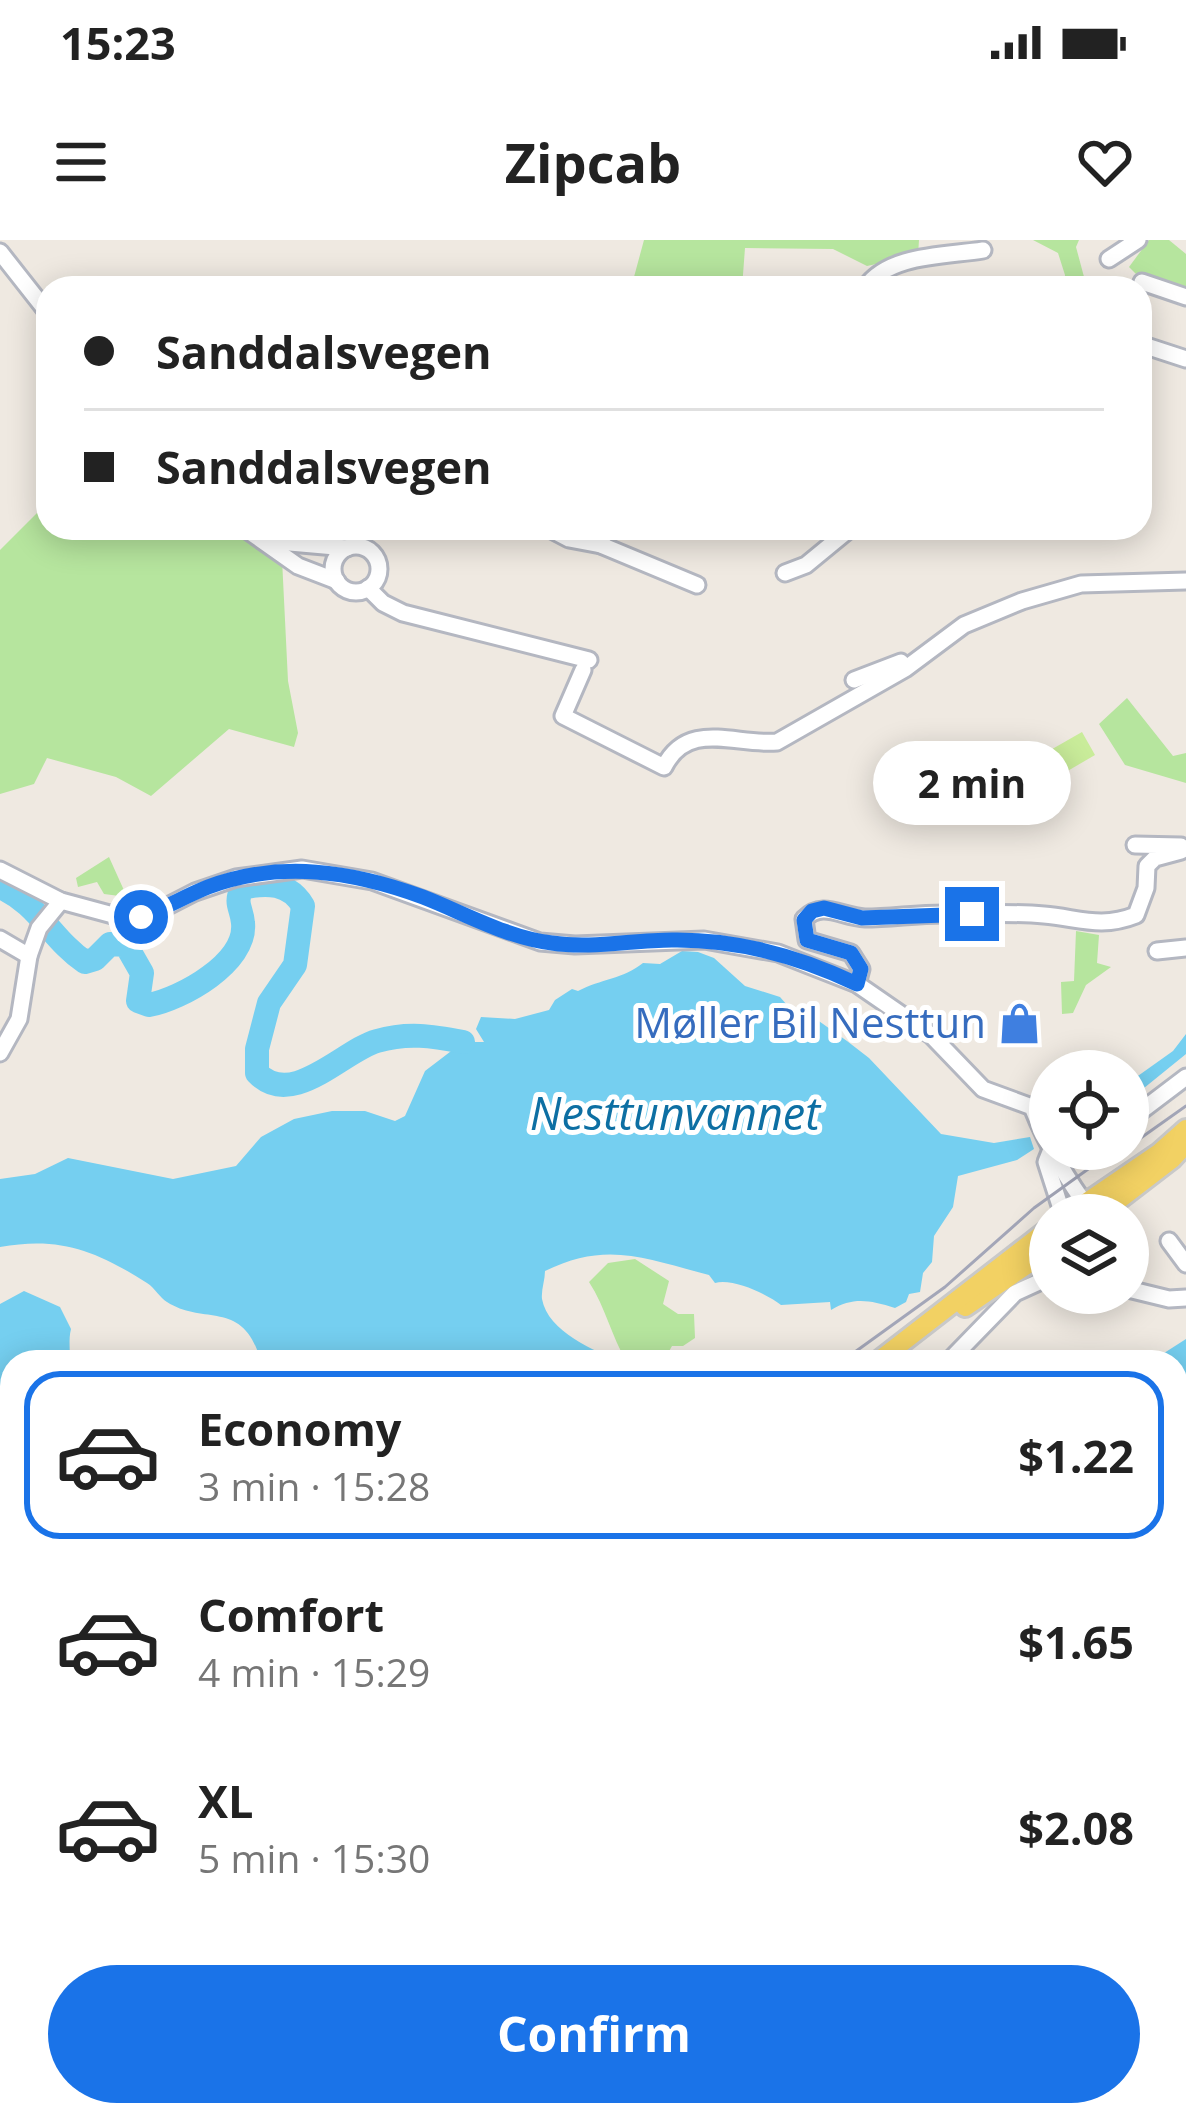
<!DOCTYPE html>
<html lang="en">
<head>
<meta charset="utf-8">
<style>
	body { margin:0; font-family:"Open Sans",sans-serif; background:#f2f2f2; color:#222; height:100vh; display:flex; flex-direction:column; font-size:45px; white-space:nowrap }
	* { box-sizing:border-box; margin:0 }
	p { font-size:39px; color:#767676 }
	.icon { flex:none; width:66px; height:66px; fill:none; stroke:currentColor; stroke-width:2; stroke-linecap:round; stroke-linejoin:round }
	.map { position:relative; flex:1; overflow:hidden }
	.panel { position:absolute; left:0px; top:1110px; width:1188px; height:777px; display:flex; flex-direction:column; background:#fff; border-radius:36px 36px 0 0; box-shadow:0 6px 30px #0003 }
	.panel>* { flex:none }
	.guide { position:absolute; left:36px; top:36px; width:1116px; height:264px; border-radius:36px; box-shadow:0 6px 30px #0003; display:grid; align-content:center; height:264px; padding:0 48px; background:#fff }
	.controls { position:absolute; left:1029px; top:810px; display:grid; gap:24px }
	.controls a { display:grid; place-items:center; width:120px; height:120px; border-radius:50%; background:#fff; box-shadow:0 6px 30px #0003; font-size:60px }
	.end { position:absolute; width:54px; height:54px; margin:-27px; border:15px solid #1a73e8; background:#fff; box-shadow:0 0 0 6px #fff }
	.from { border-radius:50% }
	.bubble { position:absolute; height:84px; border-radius:42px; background:#fff; box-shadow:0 6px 30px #0003; font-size:39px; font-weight:700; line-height:84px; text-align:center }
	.guide b { display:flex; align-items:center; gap:42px; height:114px; font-size:45px }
	.guide b+b { border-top:3px solid #e0e0e0 }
	.guide i { width:30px; height:30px; background:#222 }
	ul { padding:21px 0 0; list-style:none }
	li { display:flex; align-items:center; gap:36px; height:168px; margin:0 24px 18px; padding:0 24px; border:6px solid transparent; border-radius:36px }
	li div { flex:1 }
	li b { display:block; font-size:45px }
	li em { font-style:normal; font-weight:700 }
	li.current { border-color:#1a73e8 }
	li>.icon { width:108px; height:108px; stroke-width:1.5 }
	.primary-button { display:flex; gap:24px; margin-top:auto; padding:24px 48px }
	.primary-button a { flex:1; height:138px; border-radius:72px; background:#1a73e8; color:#fff; font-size:48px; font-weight:700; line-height:138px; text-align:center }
	.status { display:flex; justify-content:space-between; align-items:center; height:84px; padding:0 60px; background:#fff; direction:ltr }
	.status svg { height:33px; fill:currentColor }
	header { display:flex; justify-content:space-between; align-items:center; height:156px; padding:0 48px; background:#fff; font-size:54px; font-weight:700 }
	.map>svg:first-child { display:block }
</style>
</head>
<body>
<div class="status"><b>15:23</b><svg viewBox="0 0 49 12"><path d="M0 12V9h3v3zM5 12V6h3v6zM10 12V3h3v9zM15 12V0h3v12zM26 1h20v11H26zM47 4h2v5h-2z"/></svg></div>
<header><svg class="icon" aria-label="menu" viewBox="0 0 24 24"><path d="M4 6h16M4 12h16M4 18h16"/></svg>Zipcab<svg class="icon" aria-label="heart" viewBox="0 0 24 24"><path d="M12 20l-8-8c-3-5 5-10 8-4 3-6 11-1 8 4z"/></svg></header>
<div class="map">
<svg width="1186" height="1886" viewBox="0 0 1186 1886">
	<rect width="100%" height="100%" fill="#efe9e1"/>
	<g fill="#b6e59e">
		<path d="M644,0h275l-1,15 -51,11 -34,-17 -88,-1 -3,40h-111z"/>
		<path d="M1033,0h46l-3,7 11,41h-23l1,-13 -7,-22z"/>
		<path d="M1149,0h20l17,14v40l-48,-18 -9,-9z"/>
		<path d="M48,262v26h180l25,8 29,23 6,122 10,52 -4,14 -65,-18 -78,67 -35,-19 -69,-19 -13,26 -34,10v-244z"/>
		<path d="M1127,458l46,58 13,-3v30l-61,-18 -26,-41z"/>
		<path d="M109,617l18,40 -23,-3 -7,-12 -19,5 -2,-9z"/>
		<path d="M1076,691l23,4 -2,28 14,4 -25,18 -13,28 -11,1 -1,-32 13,-1z"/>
		<path d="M635,1019l34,22 -6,23 15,10h16l1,24 -12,8h-11l-9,16h-36c-16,-26 -21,-54 -38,-80l19,-19z"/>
	</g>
	<path fill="#c9ec9a" d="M1082,492l13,23 -36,21 -12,-24z"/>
	<g fill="#75cff0">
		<path d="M682,711l16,1 16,6 31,28 35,11 14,16 22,6 31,22 22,17 72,76 53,9 36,-6 4,12 -17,11 -59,16 -5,31 -19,29 -2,26 -9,11 -3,19 -11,2 -3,8 -11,6c-26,-8 -42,-11 -64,2l-1,-8 -49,3c-14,-11 -48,-27 -66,-22l-6,-8c-62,-16 -102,-35 -164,-4 0,9 -4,19 -3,28 6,33 53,52 80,63h-361c-17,-64 -57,-36 -94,-60 -7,-4 -12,-14 -20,-19 -50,-32 -87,-47 -147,-36v-68l35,-5 33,-16 105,21 63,-13 25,-29 33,-18 38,-8h33l30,10 10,-5 20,-45 38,-29h21l-8,-13 5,-12 34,2 34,-9 6,-10 17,-11 6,2c23,-12 45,-12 65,-28l17,1z"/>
		<path d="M1186,794v20l-58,47v-18l45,-32z"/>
		<path d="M24,1051l36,16 11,22c-3,11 0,22 -2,33h-57v106l-12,7v-171z"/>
		<path d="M1186,1099v87l-10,-9v-55h-38l23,-7z"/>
	</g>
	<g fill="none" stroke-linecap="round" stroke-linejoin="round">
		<path stroke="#75cff0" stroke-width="24" d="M0,647c38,16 52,53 85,75l10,-3 15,-15 16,1 16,28 -4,28 11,4c32,-6 98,-42 94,-82 -1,-15 -9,-19 -1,-35 25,-6 48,-5 61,18l-8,59 -26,38 -12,46v24c35,37 87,-23 120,-32 31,-9 55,-5 86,1"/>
		<defs>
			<g id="minor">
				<path d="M0,12l48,61"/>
				<path d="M1109,19l29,-19"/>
				<path d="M1142,42l44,15"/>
				<path d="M865,48c23,-34 80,-32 118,-38"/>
				<path d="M1140,104l46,15"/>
				<path d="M244,288l54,38 39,15"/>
				<path d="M548,288l21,11 32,6"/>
				<path d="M605,288l-4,17 96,40"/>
				<path d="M267,301l80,7"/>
				<circle cx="356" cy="329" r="23"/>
				<path d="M785,333l21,-8 45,-37"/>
				<path d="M368,348l15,15 20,10 186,47"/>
				<path d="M583,430l-20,46 101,51c24,-48 72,-21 113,-25l128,-73 59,-44 58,-24 59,-17 105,-3"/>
				<path d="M854,440l47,-18"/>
				<path d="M0,630l61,31 63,17 34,-7 37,-19 41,-14 66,-9 70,12 168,61 35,3 129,-5 74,13 79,31 74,51 52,54 49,18c16,40 34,72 60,106"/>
				<path d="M0,699l29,17"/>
				<path d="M1157,711l29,-3"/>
				<path d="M857,744l4,-15 -10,-16 -44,-13 -3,-21c19,-19 37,-2 61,-1 28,0 56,-5 85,-4 31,0 63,-2 94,1 35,3 57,14 92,0l10,-27 1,-22 8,-8 26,-7v-5l-46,-1"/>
				<path d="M0,813l19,-34 10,-63 10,-28 22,-27"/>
				<path d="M1128,881l58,-44"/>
				<path d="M1050,912l-4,10 17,53"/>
				<path d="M1060,923l29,-14"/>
				<path d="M1169,1001l17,23"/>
				<path d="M1128,1049l41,10 17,-1"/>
				<path d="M948,1122l67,-69 35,-16"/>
				<path d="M0,1281l12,-6"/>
				<path d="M1176,1347l10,3"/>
				<path d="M1176,1635l10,-13"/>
				<path d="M0,1680l12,11"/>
				<path d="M1176,1769l10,-1"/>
				<path d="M1176,1868l10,-23"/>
				<path d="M876,1875l2,11"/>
				<path d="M1084,1875l14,11"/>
				<path d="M1042,1881l24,-6"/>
				<path d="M568,1886l30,-11"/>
				<path d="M1161,1886l10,-11"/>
			</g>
			<g id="major">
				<path d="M1068,975l91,-62 27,-24"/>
				<path d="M1099,975l73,-56 14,-15"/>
				<path d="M965,1067l85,-58"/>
				<path d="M877,1122l173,-134"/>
				<path d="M9,1886l25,-11"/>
			</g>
		</defs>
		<use href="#minor" stroke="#b4b7c1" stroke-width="21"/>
		<use href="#major" stroke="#c9c9c9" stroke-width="24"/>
		<use href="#minor" stroke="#fff" stroke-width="15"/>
		<use href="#major" stroke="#f2d163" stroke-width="18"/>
		<g stroke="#a3a6b8" stroke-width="3">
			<path d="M1128,907l58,-41"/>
			<path d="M841,1122l104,-75 89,-79 82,-59"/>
			<path d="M0,1860l12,-5"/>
		</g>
	</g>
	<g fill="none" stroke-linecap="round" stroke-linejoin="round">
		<path stroke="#1a73e8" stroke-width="15" d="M141,677c23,-8 44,-21 67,-30 72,-27 144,-16 215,10 41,16 85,41 129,46 39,6 80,-3 120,-3 65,-1 126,16 185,44l4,-15 -10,-16 -44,-13 -3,-20 8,-9 12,-3 38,10 110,-4"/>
	</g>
	<defs>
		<symbol id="shop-bare" viewBox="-9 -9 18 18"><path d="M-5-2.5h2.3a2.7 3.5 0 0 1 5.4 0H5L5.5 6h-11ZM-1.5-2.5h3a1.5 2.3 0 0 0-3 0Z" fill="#3f7fe0" stroke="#fff" stroke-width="2.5" paint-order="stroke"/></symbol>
	</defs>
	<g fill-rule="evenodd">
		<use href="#shop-bare" x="990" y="754" width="59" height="59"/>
	</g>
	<g text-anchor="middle" stroke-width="10" stroke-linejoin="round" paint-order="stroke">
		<g font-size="42" fill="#366cbe" stroke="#fff" text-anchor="end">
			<text x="986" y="798">Møller Bil Nesttun</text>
		</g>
		<g font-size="45" font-style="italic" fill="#0d6fa3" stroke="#fff">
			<text x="675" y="890">Nesttunvannet</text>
		</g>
	</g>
</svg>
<div class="controls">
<a><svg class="icon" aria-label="locate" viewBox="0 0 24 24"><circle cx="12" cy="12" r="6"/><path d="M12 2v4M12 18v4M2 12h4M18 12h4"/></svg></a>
<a><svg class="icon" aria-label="layers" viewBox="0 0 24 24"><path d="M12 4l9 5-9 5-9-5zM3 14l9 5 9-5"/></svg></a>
</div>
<i class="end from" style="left:141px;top:677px"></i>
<i class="end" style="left:972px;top:674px"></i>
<div class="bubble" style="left:873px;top:501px;width:198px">2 min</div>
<div class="guide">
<b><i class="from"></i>Sanddalsvegen</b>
<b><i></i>Sanddalsvegen</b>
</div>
<section class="panel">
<ul>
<li class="current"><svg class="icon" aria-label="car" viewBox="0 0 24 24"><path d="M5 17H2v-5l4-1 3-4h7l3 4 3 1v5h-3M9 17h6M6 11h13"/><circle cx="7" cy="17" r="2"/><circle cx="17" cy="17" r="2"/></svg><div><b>Economy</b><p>3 min · 15:28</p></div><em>$1.22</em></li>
<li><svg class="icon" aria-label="car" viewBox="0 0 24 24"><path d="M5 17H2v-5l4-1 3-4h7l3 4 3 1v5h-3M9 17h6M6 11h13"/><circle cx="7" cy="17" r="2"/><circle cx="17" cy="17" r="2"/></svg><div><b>Comfort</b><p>4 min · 15:29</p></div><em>$1.65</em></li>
<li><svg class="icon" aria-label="car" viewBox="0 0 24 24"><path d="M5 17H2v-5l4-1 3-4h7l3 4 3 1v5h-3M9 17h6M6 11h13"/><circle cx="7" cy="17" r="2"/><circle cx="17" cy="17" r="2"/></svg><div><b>XL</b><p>5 min · 15:30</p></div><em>$2.08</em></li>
</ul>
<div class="primary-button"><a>Confirm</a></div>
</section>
</div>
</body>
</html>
